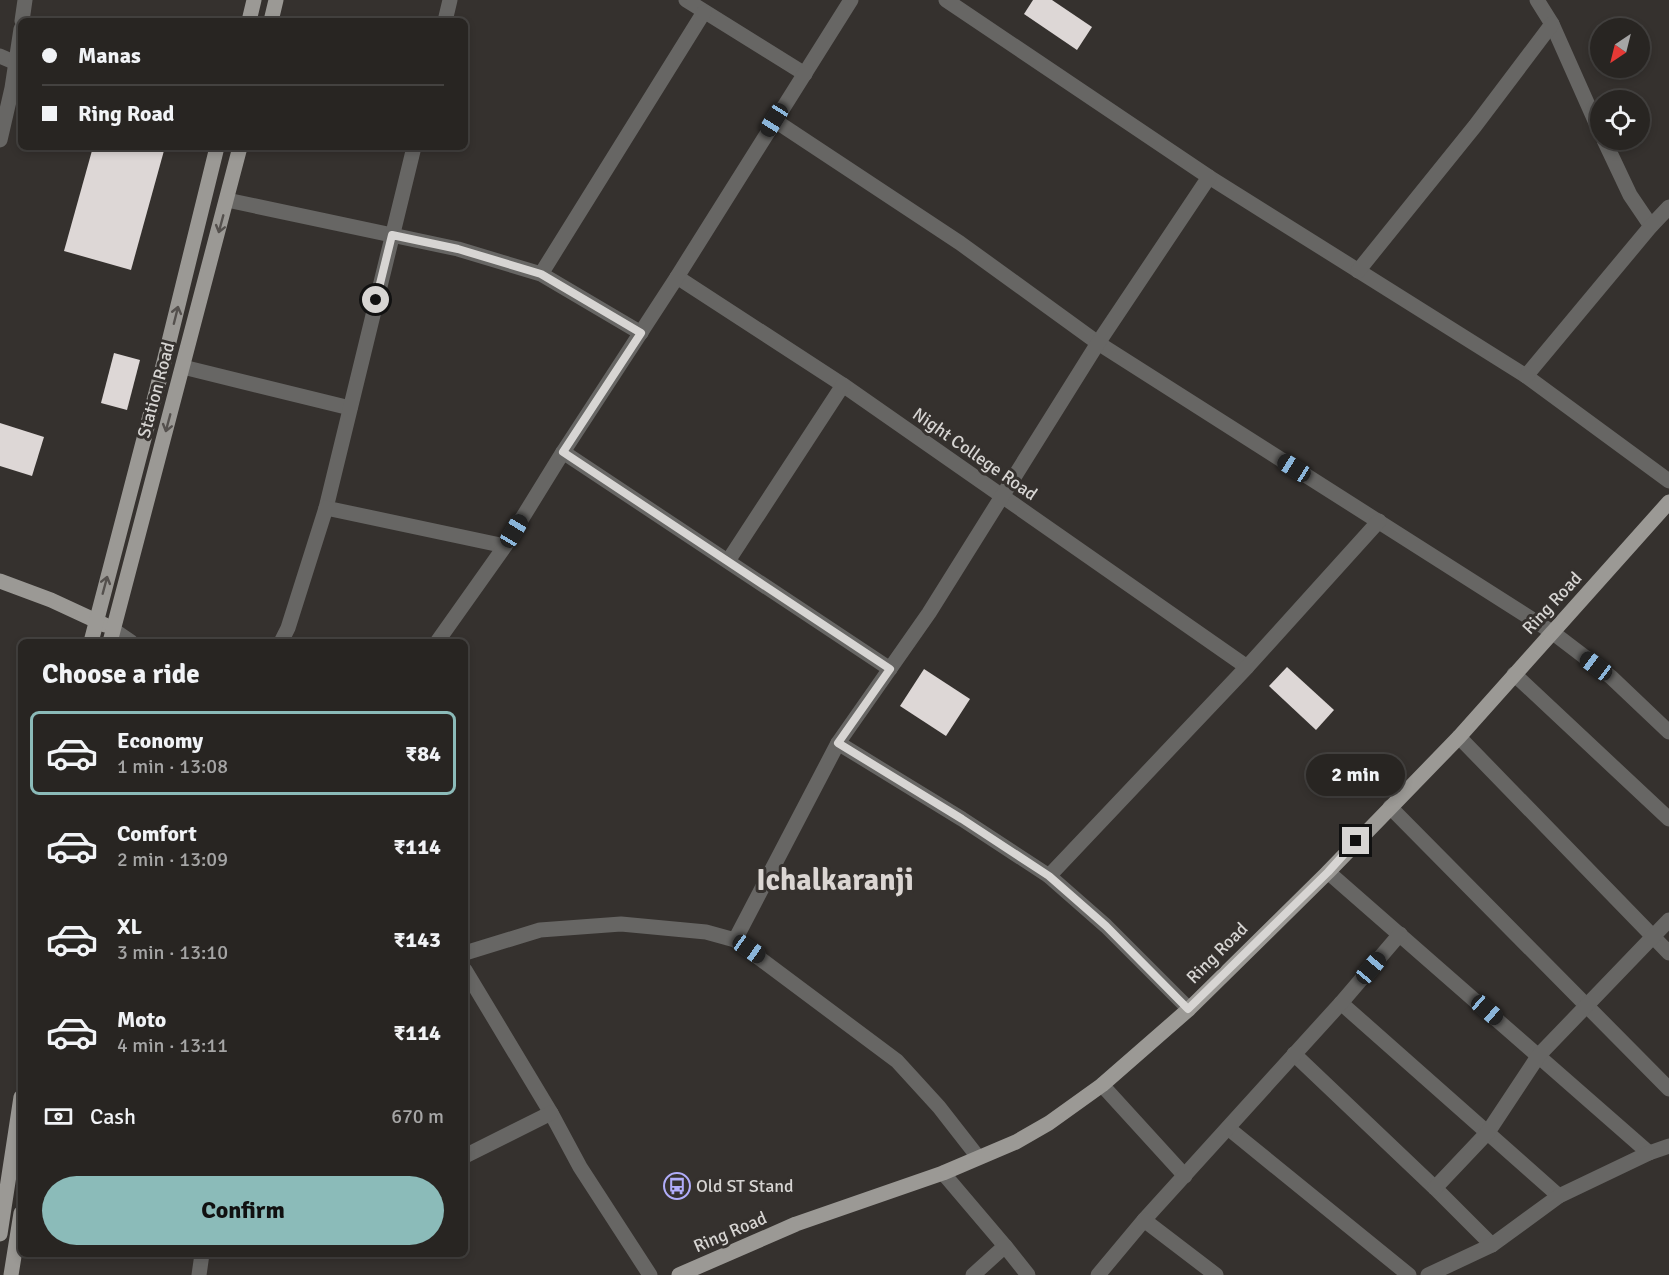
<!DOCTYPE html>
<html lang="en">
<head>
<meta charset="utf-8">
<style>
	body { margin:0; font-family:Signika,sans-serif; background:#34312f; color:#f1f3f6; height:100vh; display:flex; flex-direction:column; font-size:22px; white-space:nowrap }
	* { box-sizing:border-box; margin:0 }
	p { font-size:20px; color:#a5a5a5 }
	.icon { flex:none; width:33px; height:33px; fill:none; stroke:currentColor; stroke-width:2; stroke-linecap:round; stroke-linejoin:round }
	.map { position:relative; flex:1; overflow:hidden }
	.details { position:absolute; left:18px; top:639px; width:450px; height:618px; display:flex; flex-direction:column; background:#282522; border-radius:9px; box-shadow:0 3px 9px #0003,0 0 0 2px #444240 }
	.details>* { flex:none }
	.hud { position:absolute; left:18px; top:18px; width:450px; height:132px; border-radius:9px; box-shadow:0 3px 9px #0003,0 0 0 2px #444240; display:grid; align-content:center; height:132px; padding:0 24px; background:#282522 }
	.needle { width:39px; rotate:215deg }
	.controls { position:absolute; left:1590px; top:18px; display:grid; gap:12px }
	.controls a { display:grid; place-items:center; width:60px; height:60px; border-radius:50%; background:#282522; box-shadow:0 3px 9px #0003,0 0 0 2px #444240; font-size:30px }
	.end { position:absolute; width:27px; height:27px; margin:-14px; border:8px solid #d7d5d3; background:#111; box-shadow:0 0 0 3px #111 }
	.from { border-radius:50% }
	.bubble { position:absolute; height:42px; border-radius:21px; background:#282522; box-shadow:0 3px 9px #0003,0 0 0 2px #444240; font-size:20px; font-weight:700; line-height:42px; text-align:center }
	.car { position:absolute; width:18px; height:36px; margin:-18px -9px; border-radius:8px; box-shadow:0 0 4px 2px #0007; background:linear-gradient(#222 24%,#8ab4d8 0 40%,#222 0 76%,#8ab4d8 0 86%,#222 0) }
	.hud b { display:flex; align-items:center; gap:21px; height:57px; font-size:22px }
	.hud b+b { border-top:2px solid #444240 }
	.hud i { width:15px; height:15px; background:#f1f3f6 }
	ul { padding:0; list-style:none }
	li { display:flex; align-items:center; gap:18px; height:84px; margin:0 12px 9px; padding:0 12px; border:3px solid transparent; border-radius:9px }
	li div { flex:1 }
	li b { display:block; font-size:22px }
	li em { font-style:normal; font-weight:700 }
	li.on { border-color:#8bbbb9 }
	li>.icon { width:54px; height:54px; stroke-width:1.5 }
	h2 { padding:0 24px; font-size:27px; line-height:72px }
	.pay { display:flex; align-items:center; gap:15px; height:66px; padding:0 24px; font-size:22px }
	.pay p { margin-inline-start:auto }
	.action { display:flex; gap:12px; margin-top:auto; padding:12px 24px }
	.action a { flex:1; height:69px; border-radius:36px; background:#8bbbb9; color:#111; font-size:24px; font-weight:700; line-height:69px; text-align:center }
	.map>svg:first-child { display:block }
</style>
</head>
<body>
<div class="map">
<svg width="1669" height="1275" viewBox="0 0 1669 1275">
	<rect width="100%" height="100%" fill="#35312e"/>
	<g fill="#ddd7d6">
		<path d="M1033,0h19l40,27 -15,23 -53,-36z"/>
		<path d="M93,147h72l-34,123 -67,-19z"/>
		<path d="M114,353l26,7 -13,50 -26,-7z"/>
		<path d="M0,423l44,14 -12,39 -32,-10z"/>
		<path d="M1287,667l47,43 -18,20 -47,-44z"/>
		<path d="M924,669l46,30 -24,37 -46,-30z"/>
	</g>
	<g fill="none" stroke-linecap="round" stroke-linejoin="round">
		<g stroke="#676664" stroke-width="15">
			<path d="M686,0l119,74"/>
			<path d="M1537,0l15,24 48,108"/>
			<path d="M22,21l3,-21"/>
			<path d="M445,21l5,-21"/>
			<path d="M0,56l16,7"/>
			<path d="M774,120l186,123 138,100 454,289 59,45 58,55"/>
			<path d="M0,140l12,-52 9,-59"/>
			<path d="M1604,140l26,55 21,31"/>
			<path d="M1209,177l317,199 143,105"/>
			<path d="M227,200l231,49 83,25 100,59"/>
			<path d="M1358,271l117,-145 77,-102"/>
			<path d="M541,274l163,-262"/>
			<path d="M677,277l166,108 404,282"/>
			<path d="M183,367l167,41"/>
			<path d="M1526,376l125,-150 18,-19"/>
			<path d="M563,452l327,217"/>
			<path d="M326,508l88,-361"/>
			<path d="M728,561l115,-176"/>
			<path d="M112,629l19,13"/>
			<path d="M281,642l7,-14 38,-120 179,38"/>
			<path d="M437,642l68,-96 58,-94 114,-175 174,-277"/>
			<path d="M1514,674l155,145"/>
			<path d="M1459,737l210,216"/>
			<path d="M838,743l124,76 87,57 57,50 83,83"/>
			<path d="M1390,807l279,282"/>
			<path d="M1328,872l321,281"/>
			<path d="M1049,876l198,-209 132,-146"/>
			<path d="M735,940l162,121 42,46 39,50"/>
			<path d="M465,953l75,-23 81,-6 85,8 29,8 103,-197 91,-130 169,-270 111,-166 -263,-177"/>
			<path d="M465,970l86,143 29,54 70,108"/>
			<path d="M1341,1003l218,193"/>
			<path d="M1294,1054l141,134 57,57"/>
			<path d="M1102,1085l83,91"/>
			<path d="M1228,1128l181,147"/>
			<path d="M465,1156l86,-43"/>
			<path d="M943,1173l62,73"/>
			<path d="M1435,1188l53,-56 51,-77 130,-135"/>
			<path d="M1144,1220l197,-217 59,-69"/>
			<path d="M199,1275l3,-21"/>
			<path d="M973,1275l32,-29 23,29"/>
			<path d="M1098,1275l46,-55 72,55"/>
			<path d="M1428,1275l64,-30 67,-49 90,-43 20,-7"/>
		</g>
		<g stroke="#9b9995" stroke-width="15">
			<path d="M249,21l5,-21"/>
			<path d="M271,21l5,-21"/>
			<path d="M0,581l51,19 54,25"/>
			<path d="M91,642l73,-280 53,-215"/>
			<path d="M110,642l130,-495"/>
			<path d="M0,1234l21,-137"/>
			<path d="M11,1275l10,-62"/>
			<path d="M679,1275l117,-51 147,-51 73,-31 33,-19 53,-38 87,-76 139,-137 131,-135 210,-235"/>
		</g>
	</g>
	<defs><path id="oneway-shaft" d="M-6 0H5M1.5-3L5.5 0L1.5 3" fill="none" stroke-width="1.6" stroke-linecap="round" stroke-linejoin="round" transform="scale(1.5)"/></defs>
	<g stroke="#54504d">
		<use href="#oneway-shaft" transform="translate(221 224) rotate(105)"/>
		<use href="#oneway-shaft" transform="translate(176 315) rotate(-76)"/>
		<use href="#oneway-shaft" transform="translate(168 423) rotate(105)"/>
		<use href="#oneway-shaft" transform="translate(105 585) rotate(-75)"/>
	</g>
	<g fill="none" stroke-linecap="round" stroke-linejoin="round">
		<path stroke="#d7d5d3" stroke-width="8" d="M376,300l16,-65 66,14 83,25 100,59 -78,119 327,217 -52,74 124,76 87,57 57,50 82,83 140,-137 28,-31"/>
	</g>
	<defs>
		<symbol id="bus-ring" viewBox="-11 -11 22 22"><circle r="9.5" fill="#35312e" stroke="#b1adfa" stroke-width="1.5"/><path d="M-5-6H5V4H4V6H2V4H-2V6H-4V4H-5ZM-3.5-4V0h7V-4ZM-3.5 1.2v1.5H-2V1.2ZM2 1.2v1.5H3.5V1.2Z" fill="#b1adfa"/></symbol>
	</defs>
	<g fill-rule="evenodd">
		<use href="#bus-ring" x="662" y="1171" width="30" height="30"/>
	</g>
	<g text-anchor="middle" stroke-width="6" stroke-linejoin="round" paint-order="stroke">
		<g font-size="18" fill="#d7d5d3" stroke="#35312e">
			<text transform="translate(156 390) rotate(-75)" y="6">Station Road</text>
			<text transform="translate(975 454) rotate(35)" y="6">Night College Road</text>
			<text transform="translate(1552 603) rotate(-47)" y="6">Ring Road</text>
			<text transform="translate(1217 953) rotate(-45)" y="6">Ring Road</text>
			<text transform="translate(730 1232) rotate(-23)" y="6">Ring Road</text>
		</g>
		<g font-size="18" fill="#d7d5d3" stroke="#35312e" text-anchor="start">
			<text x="696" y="1192">Old ST Stand</text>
		</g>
		<g font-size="30" font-weight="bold" fill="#dbd6d3" stroke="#35312e">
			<text x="835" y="890">Ichalkaranji</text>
		</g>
	</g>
</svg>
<div class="controls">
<a><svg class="needle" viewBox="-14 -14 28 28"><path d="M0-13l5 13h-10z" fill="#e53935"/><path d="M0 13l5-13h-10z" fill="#a5a5a5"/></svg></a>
<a><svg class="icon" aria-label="locate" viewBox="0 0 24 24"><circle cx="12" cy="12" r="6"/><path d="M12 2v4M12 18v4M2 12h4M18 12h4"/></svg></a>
</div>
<i class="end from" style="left:376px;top:300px"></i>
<i class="end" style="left:1356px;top:841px"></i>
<div class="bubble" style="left:1306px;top:754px;width:99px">2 min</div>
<i class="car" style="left:774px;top:120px;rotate:212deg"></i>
<i class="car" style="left:1294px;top:468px;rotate:302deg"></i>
<i class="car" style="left:514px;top:531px;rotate:31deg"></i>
<i class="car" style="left:1596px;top:666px;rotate:307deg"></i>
<i class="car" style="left:749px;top:949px;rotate:125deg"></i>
<i class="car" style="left:1371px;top:968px;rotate:40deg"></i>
<i class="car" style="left:1487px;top:1010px;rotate:131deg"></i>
<div class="hud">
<b><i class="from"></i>Manas</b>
<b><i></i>Ring Road</b>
</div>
<section class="details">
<h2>Choose a ride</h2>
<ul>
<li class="on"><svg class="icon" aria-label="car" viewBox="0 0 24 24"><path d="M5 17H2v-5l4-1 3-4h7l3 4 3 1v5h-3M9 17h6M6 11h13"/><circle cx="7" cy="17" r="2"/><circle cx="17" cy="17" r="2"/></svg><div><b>Economy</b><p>1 min · 13:08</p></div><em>₹84</em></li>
<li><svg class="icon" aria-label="car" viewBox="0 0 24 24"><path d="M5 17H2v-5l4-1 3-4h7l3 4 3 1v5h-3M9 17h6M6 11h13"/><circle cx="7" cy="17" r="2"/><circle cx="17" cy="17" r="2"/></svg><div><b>Comfort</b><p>2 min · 13:09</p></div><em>₹114</em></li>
<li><svg class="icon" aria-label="car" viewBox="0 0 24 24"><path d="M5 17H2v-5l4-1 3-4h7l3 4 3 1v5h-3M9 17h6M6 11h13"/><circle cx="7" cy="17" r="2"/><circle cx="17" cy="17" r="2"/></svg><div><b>XL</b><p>3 min · 13:10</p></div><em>₹143</em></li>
<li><svg class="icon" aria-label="car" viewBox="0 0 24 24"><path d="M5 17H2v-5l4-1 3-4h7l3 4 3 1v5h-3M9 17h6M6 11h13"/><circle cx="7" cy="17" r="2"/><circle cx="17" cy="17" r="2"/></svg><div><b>Moto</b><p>4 min · 13:11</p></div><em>₹114</em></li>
</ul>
<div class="pay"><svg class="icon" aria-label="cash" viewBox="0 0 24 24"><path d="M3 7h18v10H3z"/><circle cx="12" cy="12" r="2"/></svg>Cash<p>670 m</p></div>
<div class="action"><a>Confirm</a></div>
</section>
</div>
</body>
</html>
